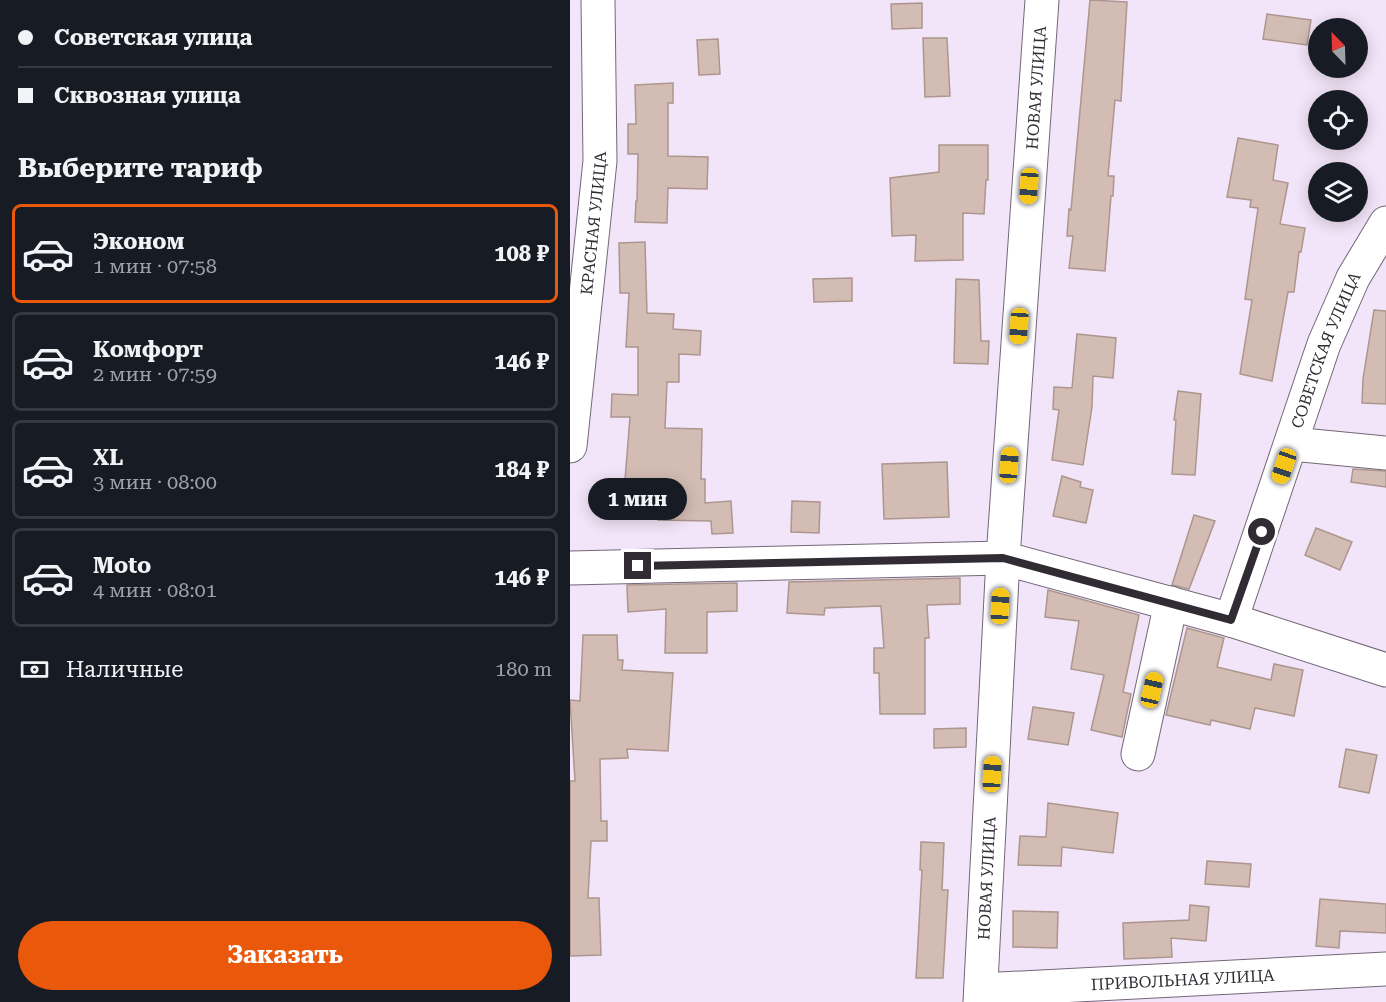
<!DOCTYPE html>
<html lang="ru">
<head>
<meta charset="utf-8">
<style>
	body { margin:0; font-family:"Roboto Serif",serif; background:#20242c; color:#f1f3f6; height:100vh; display:flex; flex-direction:column; font-size:22px; white-space:nowrap }
	* { box-sizing:border-box; margin:0 }
	p { font-size:20px; color:#9ea1a6 }
	.icon { flex:none; width:33px; height:33px; fill:none; stroke:currentColor; stroke-width:2; stroke-linecap:round; stroke-linejoin:round }
	.map { position:relative; flex:1; overflow:hidden }
	.side { display:flex; flex-direction:column; background:#171b24; width:570px }
	.side>* { flex:none }
	.top-card { display:grid; align-content:center; height:132px; padding:0 18px; background:#171b24 }
	.needle { width:39px; rotate:337deg }
	.fabs { position:absolute; left:738px; top:18px; display:grid; gap:12px }
	.fabs a { display:grid; place-items:center; width:60px; height:60px; border-radius:50%; background:#171b24; box-shadow:0 3px 15px #0003; font-size:30px }
	.end { position:absolute; width:27px; height:27px; margin:-14px; border:8px solid #312c33; background:#fff; box-shadow:0 0 0 3px #fff }
	.from { border-radius:50% }
	.bubble { position:absolute; height:42px; border-radius:21px; background:#171b24; box-shadow:0 3px 15px #0003; font-size:20px; font-weight:700; line-height:42px; text-align:center }
	.car { position:absolute; width:18px; height:36px; margin:-18px -9px; border-radius:8px; box-shadow:0 0 4px 2px #0007; background:linear-gradient(#f5c518 24%,#345 0 40%,#f5c518 0 76%,#345 0 86%,#f5c518 0) }
	.top-card b { display:flex; align-items:center; gap:21px; height:57px; font-size:22px }
	.top-card b+b { border-top:2px solid #363941 }
	.top-card i { width:15px; height:15px; background:#f1f3f6 }
	ul { padding:0; list-style:none }
	li { display:flex; align-items:center; gap:18px; height:99px; margin:0 12px 9px; padding:0 6px; border:3px solid #363941; border-radius:9px }
	li div { flex:1 }
	li b { display:block; font-size:22px }
	li em { font-style:normal; font-weight:700 }
	li.selected { border-color:#ea580c }
	li>.icon { width:54px; height:54px; stroke-width:1.5 }
	h2 { padding:0 18px; font-size:27px; line-height:72px }
	.pay { display:flex; align-items:center; gap:15px; height:66px; padding:0 18px; font-size:22px }
	.pay p { margin-inline-start:auto }
	.button { display:flex; gap:12px; margin-top:auto; padding:12px 18px }
	.button a { flex:1; height:69px; border-radius:36px; background:#ea580c; color:#fff; font-size:24px; font-weight:700; line-height:69px; text-align:center }
	main { display:flex; flex:1; min-height:0 }
	.map>svg:first-child { display:block }
</style>
</head>
<body>
<main>
<section class="side">
<div class="top-card">
<b><i class="from"></i>Советская улица</b>
<b><i></i>Сквозная улица</b>
</div>
<h2>Выберите тариф</h2>
<ul>
<li class="selected"><svg class="icon" aria-label="car" viewBox="0 0 24 24"><path d="M5 17H2v-5l4-1 3-4h7l3 4 3 1v5h-3M9 17h6M6 11h13"/><circle cx="7" cy="17" r="2"/><circle cx="17" cy="17" r="2"/></svg><div><b>Эконом</b><p>1 мин · 07:58</p></div><em>108 ₽</em></li>
<li><svg class="icon" aria-label="car" viewBox="0 0 24 24"><path d="M5 17H2v-5l4-1 3-4h7l3 4 3 1v5h-3M9 17h6M6 11h13"/><circle cx="7" cy="17" r="2"/><circle cx="17" cy="17" r="2"/></svg><div><b>Комфорт</b><p>2 мин · 07:59</p></div><em>146 ₽</em></li>
<li><svg class="icon" aria-label="car" viewBox="0 0 24 24"><path d="M5 17H2v-5l4-1 3-4h7l3 4 3 1v5h-3M9 17h6M6 11h13"/><circle cx="7" cy="17" r="2"/><circle cx="17" cy="17" r="2"/></svg><div><b>XL</b><p>3 мин · 08:00</p></div><em>184 ₽</em></li>
<li><svg class="icon" aria-label="car" viewBox="0 0 24 24"><path d="M5 17H2v-5l4-1 3-4h7l3 4 3 1v5h-3M9 17h6M6 11h13"/><circle cx="7" cy="17" r="2"/><circle cx="17" cy="17" r="2"/></svg><div><b>Moto</b><p>4 мин · 08:01</p></div><em>146 ₽</em></li>
</ul>
<div class="pay"><svg class="icon" aria-label="cash" viewBox="0 0 24 24"><path d="M3 7h18v10H3z"/><circle cx="12" cy="12" r="2"/></svg>Наличные<p>180 m</p></div>
<div class="button"><a>Заказать</a></div>
</section>
<div class="map">
<svg width="816" height="1002" viewBox="0 0 816 1002">
	<rect width="100%" height="100%" fill="#f3e5f9"/>
	<g fill="#d3bcb3" stroke="#ac968d" stroke-width="1.5">
		<path d="M520,0l37,2 -6,99 -6,-1 -7,76h6l-1,20h-2l-6,75 -36,-3 4,-32h-6l2,-27 2,1z"/>
		<path d="M352,3v25l-30,1 -1,-25z"/>
		<path d="M697,14l44,6 -4,25 -44,-6z"/>
		<path d="M353,38h24l3,58 -25,1z"/>
		<path d="M148,39l2,35 -21,1 -2,-35z"/>
		<path d="M103,83v20h-5v53l40,1 -1,32 -39,-1 -1,35 -32,-1 1,-21h1l1,-47h-10v-30h8l-1,-39z"/>
		<path d="M668,138l40,7 -5,35 15,3 -8,41 25,4 -4,24h-2l-5,40h-6l-16,89 -32,-7 12,-74 -7,-1 13,-91 -8,-1 1,-7 -24,-3z"/>
		<path d="M369,145h49v35h-2l-2,34 -21,-1v47l-48,1 1,-26 -24,1 -2,-58 49,-6z"/>
		<path d="M75,242l2,71 27,1 -1,15 28,2 -1,24 -21,-1v28h-12l-2,46 37,1 -1,50h4v24l26,-2 2,32 -21,1 -1,-13 -53,-1v-3l-55,-3 2,-35 20,1 5,-63h-19l1,-23 26,1v-48h-12l3,-54h-9l-1,-50z"/>
		<path d="M282,278v23l-38,1 -1,-23z"/>
		<path d="M386,279l23,1 2,61h8l-1,23 -34,-1z"/>
		<path d="M804,310l12,1v93l-24,-1 1,-24z"/>
		<path d="M507,334l39,4 -3,40 -20,-2 -1,31 -9,58 -31,-5 7,-50 -6,-1 1,-22 18,1z"/>
		<path d="M608,391l23,3 -6,81 -23,-1 4,-54h-2z"/>
		<path d="M377,462l2,55 -65,2 -2,-55z"/>
		<path d="M783,469l33,2v16l-35,-5z"/>
		<path d="M492,476l19,6 -1,5 13,3 -7,33 -33,-7z"/>
		<path d="M222,501l28,1 -1,31 -28,-1z"/>
		<path d="M624,515l21,6 -26,68 -17,-4z"/>
		<path d="M746,528l36,14 -12,28 -35,-15z"/>
		<path d="M390,578v26l-33,1 2,33h-4v76h-45l-1,-41h-5v-25h10l-3,-42 -56,2 -1,7 -37,-2 2,-31z"/>
		<path d="M167,583v28l-30,1v41h-42l1,-44 -38,3 -1,-27z"/>
		<path d="M478,590l91,25 -16,77 8,2 -9,43 -31,-7 13,-55 -33,-6 8,-48 -34,-4z"/>
		<path d="M617,628l37,10 -7,29 54,13 3,-16 29,6 -9,46 -39,-8 -5,21 -39,-9 -1,5 -44,-10z"/>
		<path d="M13,635h34l1,25h5l-1,10 51,3 -5,78 -41,-2 1,9 -28,1 1,62h6v20h-16l-3,57h11l2,57 -31,1v-175h5l-5,-81 10,1z"/>
		<path d="M463,707l41,6 -6,32 -40,-6z"/>
		<path d="M396,728v19l-32,1v-19z"/>
		<path d="M776,749l31,6 -8,38 -30,-6z"/>
		<path d="M478,803l70,10 -5,40 -51,-6 -1,19 -43,-1 2,-29 26,1z"/>
		<path d="M351,842l23,1 -2,47h6l-5,88h-27l6,-108h-2z"/>
		<path d="M637,861l44,3 -2,23 -44,-3z"/>
		<path d="M750,899l66,5v29l-46,-2 -1,17 -23,-2z"/>
		<path d="M620,905l19,2 -3,34 -35,-3 1,19 -48,2 -1,-36 66,-3z"/>
		<path d="M443,911l45,1 -1,36 -44,-1z"/>
	</g>
	<g fill="none" stroke-linecap="round" stroke-linejoin="round">
		<defs>
			<g id="minor">
				<path d="M722,444l94,9"/>
				<path id="s1" d="M0,446l30,-285 -2,-161"/>
				<path d="M0,568l433,-10 228,62 155,50"/>
				<path id="s2" d="M661,620l93,-276 29,-66 33,-55"/>
				<path d="M568,754l33,-151"/>
				<path id="s3" d="M411,990l405,-21"/>
				<path id="s4" d="M410,1002l23,-444 39,-558"/>
			</g>
		</defs>
		<use href="#minor" stroke="#736777" stroke-width="35"/>
		<use href="#minor" stroke="#fff" stroke-width="33"/>
	</g>
	<g fill="none" stroke-linecap="round" stroke-linejoin="round">
		<path stroke="#312c33" stroke-width="8" d="M68,566l365,-8 228,62 31,-88"/>
	</g>
	<g text-anchor="middle" stroke-width="6" stroke-linejoin="round" paint-order="stroke">
		<g font-size="16" fill="#312c33" stroke="#fff">
			<text dy="6" stroke="none"><textPath href="#s4" startOffset="916">НОВАЯ УЛИЦА</textPath></text>
			<text dy="6" stroke="none"><textPath href="#s1" startOffset="224">КРАСНАЯ УЛИЦА</textPath></text>
			<text dy="6" stroke="none"><textPath href="#s2" startOffset="286">СОВЕТСКАЯ УЛИЦА</textPath></text>
			<text dy="6" stroke="none"><textPath href="#s4" startOffset="124">НОВАЯ УЛИЦА</textPath></text>
			<text dy="6" stroke="none"><textPath href="#s3" startOffset="202">ПРИВОЛЬНАЯ УЛИЦА</textPath></text>
		</g>
	</g>
</svg>
<div class="fabs">
<a><svg class="needle" viewBox="-14 -14 28 28"><path d="M0-13l5 13h-10z" fill="#e53935"/><path d="M0 13l5-13h-10z" fill="#9ea1a6"/></svg></a>
<a><svg class="icon" aria-label="locate" viewBox="0 0 24 24"><circle cx="12" cy="12" r="6"/><path d="M12 2v4M12 18v4M2 12h4M18 12h4"/></svg></a>
<a><svg class="icon" aria-label="layers" viewBox="0 0 24 24"><path d="M12 4l9 5-9 5-9-5zM3 14l9 5 9-5"/></svg></a>
</div>
<i class="end from" style="left:692px;top:532px"></i>
<i class="end" style="left:68px;top:566px"></i>
<div class="bubble" style="left:18px;top:478px;width:99px">1 мин</div>
<i class="car" style="left:459px;top:186px;rotate:184deg"></i>
<i class="car" style="left:449px;top:326px;rotate:184deg"></i>
<i class="car" style="left:439px;top:465px;rotate:4deg"></i>
<i class="car" style="left:714px;top:466px;rotate:199deg"></i>
<i class="car" style="left:430px;top:606px;rotate:3deg"></i>
<i class="car" style="left:582px;top:690px;rotate:13deg"></i>
<i class="car" style="left:422px;top:774px;rotate:3deg"></i>
</div>
</main>
</body>
</html>
